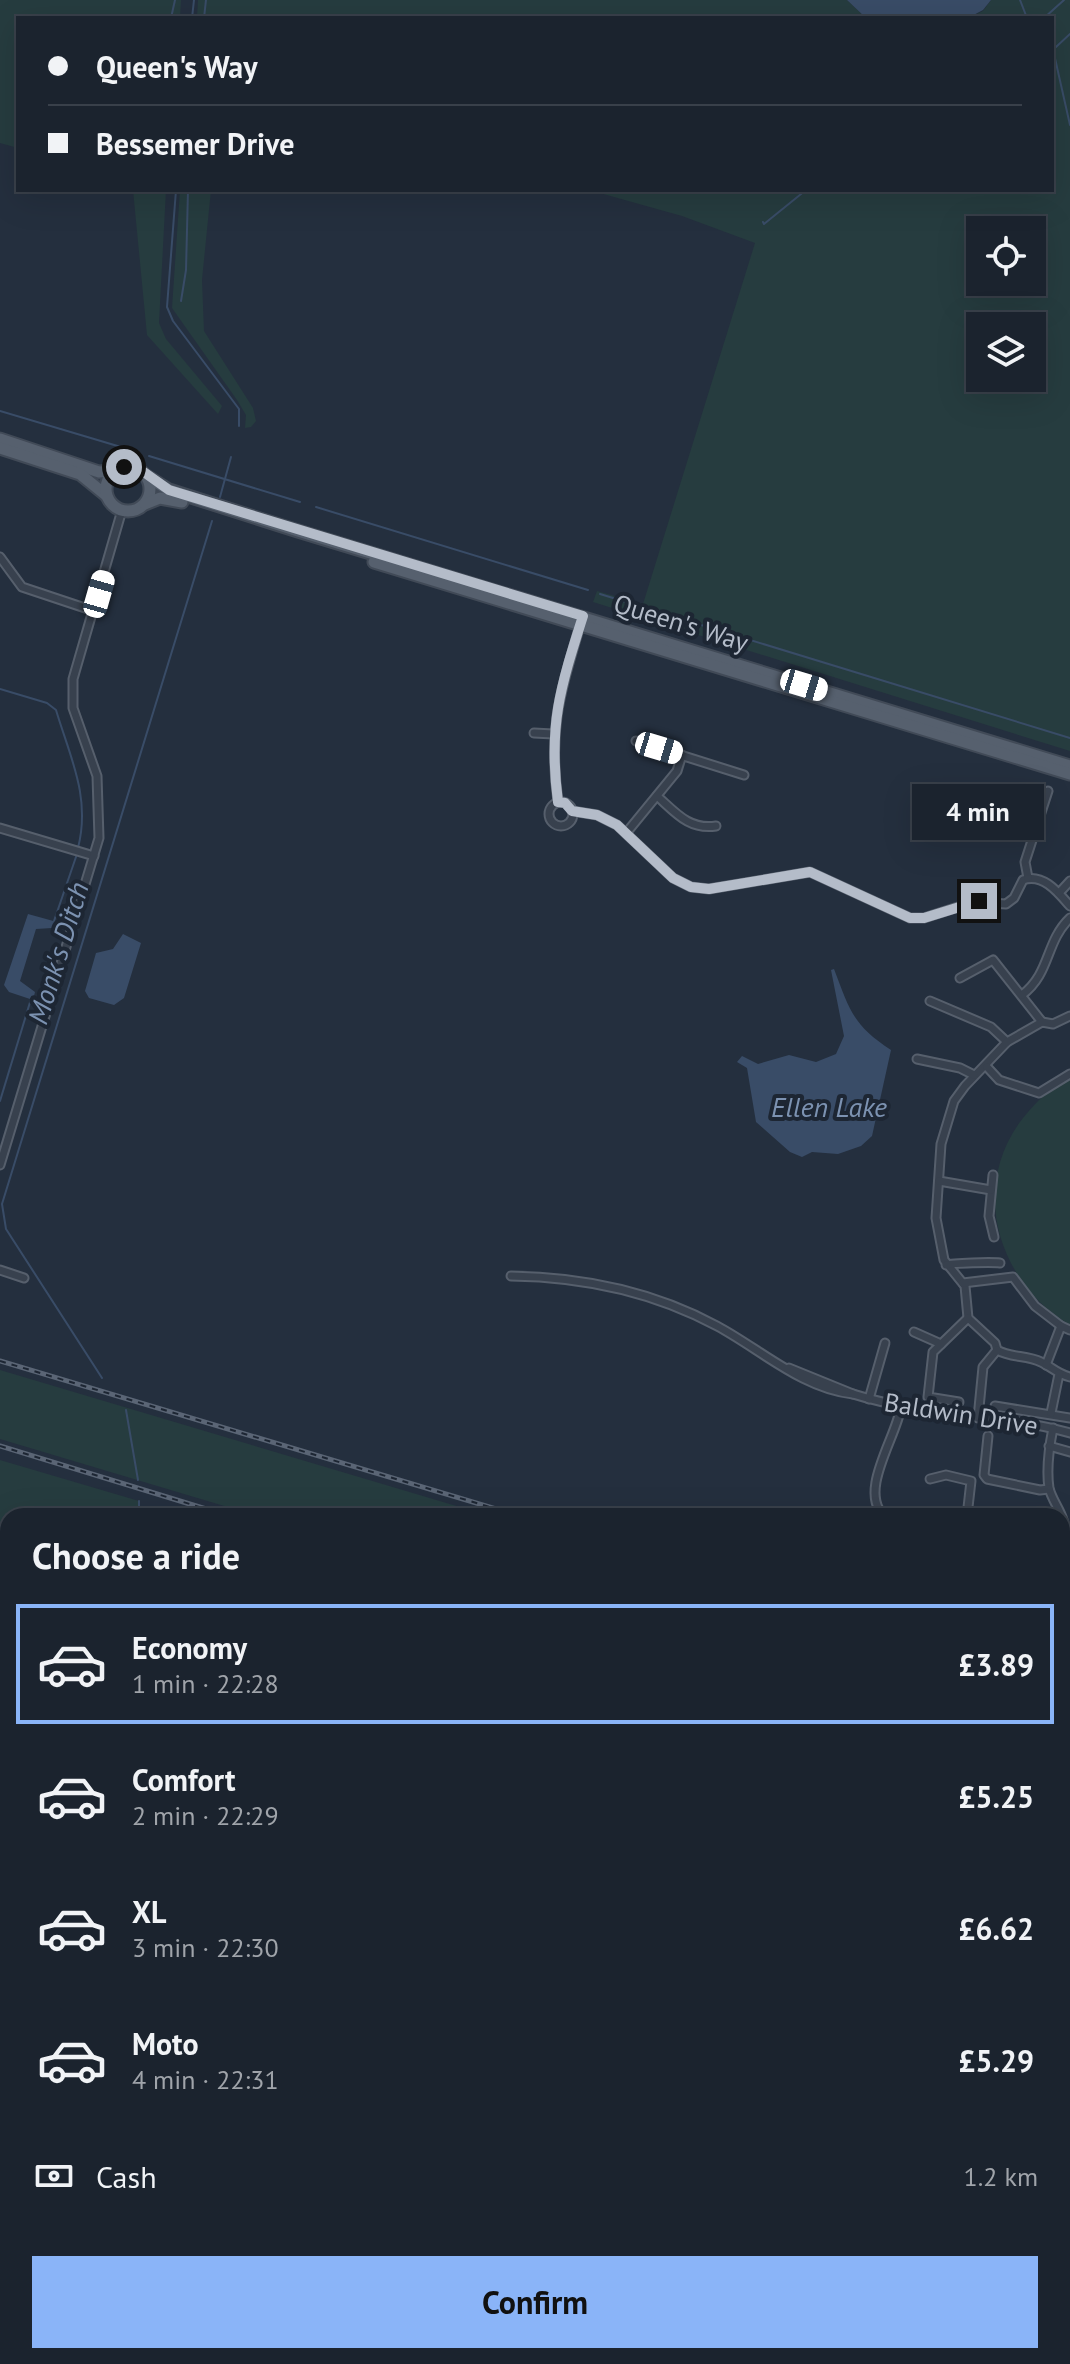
<!DOCTYPE html>
<html lang="en">
<head>
<meta charset="utf-8">
<style>
	body { margin:0; font-family:"PT Sans",sans-serif; background:#242b36; color:#f1f3f6; height:100vh; display:flex; flex-direction:column; font-size:30px; white-space:nowrap }
	* { box-sizing:border-box; margin:0 }
	p { font-size:26px; color:#a0a4aa }
	.icon { flex:none; width:44px; height:44px; fill:none; stroke:currentColor; stroke-width:2; stroke-linecap:round; stroke-linejoin:round }
	.map { position:relative; flex:1; overflow:hidden }
	.drawer { position:absolute; left:0px; top:1508px; width:1070px; height:856px; display:flex; flex-direction:column; background:#1b232e; border-radius:24px 24px 0 0; box-shadow:0 8px 32px #0002,0 0 0 2px #39404a }
	.drawer>* { flex:none }
	.banner { position:absolute; left:16px; top:16px; width:1038px; height:176px; border-radius:0px; box-shadow:0 8px 32px #0002,0 0 0 2px #39404a; display:grid; align-content:center; height:176px; padding:0 32px; background:#1b232e }
	.controls { position:absolute; left:966px; top:216px; display:grid; gap:16px }
	.controls a { display:grid; place-items:center; width:80px; height:80px; border-radius:0px; background:#1b232e; box-shadow:0 8px 32px #0002,0 0 0 2px #39404a; font-size:40px }
	.end { position:absolute; width:36px; height:36px; margin:-18px; border:10px solid #b4bcc9; background:#111; box-shadow:0 0 0 4px #111 }
	.from { border-radius:50% }
	.bubble { position:absolute; height:56px; border-radius:0px; background:#1b232e; box-shadow:0 8px 32px #0002,0 0 0 2px #39404a; font-size:26px; font-weight:700; line-height:56px; text-align:center }
	.car { position:absolute; width:24px; height:48px; margin:-24px -12px; border-radius:10px; box-shadow:0 0 6px 2px #0007; background:linear-gradient(#fff 24%,#345 0 40%,#fff 0 76%,#345 0 86%,#fff 0) }
	.banner b { display:flex; align-items:center; gap:28px; height:76px; font-size:30px }
	.banner b+b { border-top:2px solid #39404a }
	.banner i { width:20px; height:20px; background:#f1f3f6 }
	ul { padding:0; list-style:none }
	li { display:flex; align-items:center; gap:24px; height:120px; margin:0 16px 12px; padding:0 16px; border:4px solid transparent; border-radius:0px }
	li div { flex:1 }
	li b { display:block; font-size:30px }
	li em { font-style:normal; font-weight:700 }
	li.current { border-color:#8ab4f8 }
	li>.icon { width:72px; height:72px; stroke-width:1.5 }
	h2 { padding:0 32px; font-size:36px; line-height:96px }
	.pay { display:flex; align-items:center; gap:20px; height:88px; padding:0 32px; font-size:30px }
	.pay p { margin-inline-start:auto }
	.primary-button { display:flex; gap:16px; margin-top:auto; padding:16px 32px }
	.primary-button a { flex:1; height:92px; border-radius:0px; background:#8ab4f8; color:#111; font-size:32px; font-weight:700; line-height:92px; text-align:center }
	.map>svg:first-child { display:block }
</style>
</head>
<body>
<div class="map">
<svg width="1070" height="2364" viewBox="0 0 1070 2364">
	<rect width="100%" height="100%" fill="#242f3e"/>
	<g fill="#263c3f" fill-rule="evenodd">
		<path d="M0,0h181l-1,18h-162v130l-18,-5z"/>
		<path d="M198,0h649l19,18h-669z"/>
		<path d="M991,0h79v751l-477,-149 4,-11 46,13 112,-361 -73,-27 -93,-26h463v-172h-84l15,-7zM980,230h52v52h-52zM980,326h52v52h-52z"/>
		<path d="M133,190h33l-7,133 7,16 56,67 -4,8 -71,-79z"/>
		<path d="M180,190h31l-9,90 2,51 49,77 3,13 -5,6 -6,1 1,-13 -9,-15 -65,-92z"/>
		<path d="M1070,1077v248c-73,-43 -101,-138 -47,-207 13,-16 29,-32 47,-41z"/>
		<path d="M0,1370l490,146h-232l-258,-77z"/>
		<path d="M0,1460l139,41v15h-131v110l-8,-24z"/>
		<path d="M6,1632l2,132 -8,19v-144z"/>
		<path d="M1062,1691l8,2v73l-8,-2z"/>
		<path d="M1062,1790l8,3v143l-8,-2z"/>
		<path d="M8,1869v213l-8,-5v-195z"/>
		<rect x="1062" y="2208" width="8" height="55"/>
		<path d="M244,2356h403l-22,8h-385z"/>
	</g>
	<g fill="#394c67">
		<path d="M847,0h144l-8,10 -15,8h-102z"/>
		<path d="M28,914l29,8 -5,6 -16,1 -16,52 15,11 -2,8 -24,-8 -5,-7z"/>
		<path d="M123,934l18,9 -17,55 -10,7 -25,-7 -4,-7 11,-38 17,-4z"/>
		<path d="M834,969c16,42 19,56 57,81l-19,86 -11,10 -23,8 -26,-2 -10,5 -12,-5 -34,-30 -9,-54 -10,-6 5,-6 16,8 31,-9 27,7 20,-8 8,-18 -13,-66z"/>
	</g>
	<g fill="none" stroke-linecap="round" stroke-linejoin="round">
		<g stroke="#394c67" stroke-width="2">
			<path d="M1020,0l7,18"/>
			<path d="M171,18l4,-18"/>
			<path d="M192,18l2,-18"/>
			<path d="M204,18l2,-18"/>
			<path d="M1044,18l20,-18"/>
			<path d="M1052,45l18,80"/>
			<path d="M1056,47l14,-13"/>
			<path d="M176,190l-9,117 6,14 66,88v17"/>
			<path d="M763,222l1,2 42,-34"/>
			<path d="M181,301l5,-31 2,-80"/>
			<path d="M0,411l131,39"/>
			<path d="M149,456l151,46"/>
			<path d="M220,497l11,-40"/>
			<path d="M316,507l272,83"/>
			<path d="M600,594l470,144"/>
			<path d="M0,689l47,14 9,7c14,47 35,87 22,138"/>
			<path d="M54,921l23,-67"/>
			<path d="M0,1101l31,-102"/>
			<path d="M102,1378l-96,-149 -4,-25 210,-683"/>
			<path d="M126,1410l12,70"/>
			<path d="M139,1501v15"/>
			<path d="M0,1599l8,-9"/>
			<path d="M0,1602l6,24 -6,14"/>
			<path d="M0,1689l6,12 -6,30"/>
			<path d="M1062,2330l8,-1"/>
			<path d="M780,2364l23,-8"/>
		</g>
		<defs>
			<g id="minor">
				<path d="M0,557l22,30 72,24"/>
				<path d="M534,733l19,1"/>
				<path d="M636,741l108,34"/>
				<path d="M657,796c19,17 32,34 59,30"/>
				<path d="M558,802c-10,-76 2,-108 23,-180"/>
				<circle cx="561" cy="814" r="12"/>
				<path d="M572,811l25,4 20,10 56,53 18,9 18,2 101,-17 100,46h14l50,-16 32,2 8,-6 9,-18c20,-7 35,12 47,26"/>
				<path d="M0,828l94,28"/>
				<path d="M627,832l50,-61 5,-16"/>
				<path d="M1028,878l-3,-16 23,-71"/>
				<path d="M1059,893l11,-12"/>
				<path d="M960,978l33,-18 49,62"/>
				<path d="M1022,995c29,-22 23,-53 48,-77"/>
				<path d="M930,1001l61,26 16,15"/>
				<path d="M1070,1016l-17,8 -11,-2 -35,20 -42,44 -11,15 -13,43 -5,74 8,42 21,26 3,32 27,25 2,7c14,8 30,5 44,12 11,5 16,12 29,15"/>
				<path d="M917,1059l43,9 14,7"/>
				<path d="M987,1067l12,13 40,13 31,-19"/>
				<path d="M0,1165l99,-327 -2,-62 -24,-68v-29l49,-169"/>
				<path d="M993,1175l-4,41 5,21"/>
				<path d="M939,1181l52,9"/>
				<path d="M946,1265c7,-2 45,-3 54,-2"/>
				<path d="M0,1270l24,8"/>
				<path d="M511,1276c73,1 141,15 206,50 43,23 86,63 136,68l-64,-26"/>
				<path d="M963,1283l50,-6 22,29 26,20"/>
				<path d="M914,1332l27,12"/>
				<path d="M1046,1365l15,-39 9,4"/>
				<path d="M853,1394c73,23 147,19 217,39"/>
				<path d="M869,1399l16,-56"/>
				<path d="M959,1402l-31,-5 5,-45 35,-34"/>
				<path d="M995,1406l75,12"/>
				<path d="M1051,1413l8,-39"/>
				<path d="M978,1418l5,-51 14,-17"/>
				<path d="M1053,1428c-4,20 -7,40 -4,60 4,17 21,31 13,49"/>
				<path d="M988,1436l-4,39 3,4 53,11 9,-1"/>
				<path d="M1049,1446l21,6"/>
				<path d="M930,1479l16,-4 25,6 -4,35"/>
				<path d="M884,1516c-26,-25 12,-78 17,-109"/>
				<path d="M1062,1626l8,2"/>
				<path d="M0,1792l8,-12"/>
				<path d="M1062,1969l8,4"/>
				<path d="M0,2180h8"/>
				<path d="M223,2356l2,8"/>
			</g>
			<g id="tertiary">
				<path d="M0,2315l8,17"/>
				<path d="M24,2356l9,8"/>
			</g>
			<g id="primary">
				<path d="M0,439l99,33 15,-1"/>
				<path d="M0,448l80,26 27,22"/>
				<circle cx="128" cy="489" r="22"/>
				<path d="M145,475l24,15 129,41 772,235"/>
				<path d="M145,504l15,-6 22,4"/>
				<path d="M374,562l696,212"/>
				<path d="M1062,2301h8"/>
				<path d="M1062,2311h8"/>
				<path d="M660,2364l23,-8"/>
				<path d="M689,2364l24,-8"/>
			</g>
		</defs>
		<use href="#minor" stroke="#565f6c" stroke-width="11"/>
		<use href="#tertiary" stroke="#565f6c" stroke-width="13"/>
		<use href="#primary" stroke="#414a57" stroke-width="15"/>
		<use href="#minor" stroke="#38414e" stroke-width="7"/>
		<use href="#tertiary" stroke="#38414e" stroke-width="9"/>
		<use href="#primary" stroke="#56606e" stroke-width="11"/>
		<defs>
			<g id="rail">
				<path d="M0,1361l520,155"/>
				<path d="M0,1446l229,70"/>
				<path d="M1062,1682l8,2"/>
				<path d="M1062,1783l8,2"/>
			</g>
		</defs>
		<use href="#rail" stroke="#5a6575" stroke-width="5"/>
		<use href="#rail" stroke="#1d2633" stroke-width="2" stroke-dasharray="6" stroke-linecap="butt"/>
	</g>
	<g fill="none" stroke-linecap="round" stroke-linejoin="round">
		<path stroke="#b4bcc9" stroke-width="10" d="M124,467l17,3 28,20 414,126c-23,72 -35,110 -25,186l7,1 7,8 25,4 20,10 56,53 18,9 18,2 101,-17 100,46h14l55,-17"/>
	</g>
	<g text-anchor="middle" stroke-width="8" stroke-linejoin="round" paint-order="stroke">
		<g font-size="26" fill="#b4bcc9" stroke="#1d2633">
			<text transform="translate(681 623) rotate(17)" y="9">Queen's Way</text>
			<text transform="translate(961 1414) rotate(9)" y="9">Baldwin Drive</text>
		</g>
		<g font-size="28" font-style="italic" fill="#7c92b1" stroke="#1d2633">
			<text transform="translate(58 953) rotate(-73)" y="10">Monk's Ditch</text>
			<text x="829" y="1117">Ellen Lake</text>
		</g>
	</g>
</svg>
<div class="controls">
<a><svg class="icon" aria-label="locate" viewBox="0 0 24 24"><circle cx="12" cy="12" r="6"/><path d="M12 2v4M12 18v4M2 12h4M18 12h4"/></svg></a>
<a><svg class="icon" aria-label="layers" viewBox="0 0 24 24"><path d="M12 4l9 5-9 5-9-5zM3 14l9 5 9-5"/></svg></a>
</div>
<i class="end from" style="left:124px;top:467px"></i>
<i class="end" style="left:979px;top:901px"></i>
<div class="bubble" style="left:912px;top:784px;width:132px">4 min</div>
<i class="car" style="left:99px;top:594px;rotate:16deg"></i>
<i class="car" style="left:804px;top:685px;rotate:107deg"></i>
<i class="car" style="left:659px;top:748px;rotate:107deg"></i>
<div class="banner">
<b><i class="from"></i>Queen's Way</b>
<b><i></i>Bessemer Drive</b>
</div>
<section class="drawer">
<h2>Choose a ride</h2>
<ul>
<li class="current"><svg class="icon" aria-label="car" viewBox="0 0 24 24"><path d="M5 17H2v-5l4-1 3-4h7l3 4 3 1v5h-3M9 17h6M6 11h13"/><circle cx="7" cy="17" r="2"/><circle cx="17" cy="17" r="2"/></svg><div><b>Economy</b><p>1 min · 22:28</p></div><em>£3.89</em></li>
<li><svg class="icon" aria-label="car" viewBox="0 0 24 24"><path d="M5 17H2v-5l4-1 3-4h7l3 4 3 1v5h-3M9 17h6M6 11h13"/><circle cx="7" cy="17" r="2"/><circle cx="17" cy="17" r="2"/></svg><div><b>Comfort</b><p>2 min · 22:29</p></div><em>£5.25</em></li>
<li><svg class="icon" aria-label="car" viewBox="0 0 24 24"><path d="M5 17H2v-5l4-1 3-4h7l3 4 3 1v5h-3M9 17h6M6 11h13"/><circle cx="7" cy="17" r="2"/><circle cx="17" cy="17" r="2"/></svg><div><b>XL</b><p>3 min · 22:30</p></div><em>£6.62</em></li>
<li><svg class="icon" aria-label="car" viewBox="0 0 24 24"><path d="M5 17H2v-5l4-1 3-4h7l3 4 3 1v5h-3M9 17h6M6 11h13"/><circle cx="7" cy="17" r="2"/><circle cx="17" cy="17" r="2"/></svg><div><b>Moto</b><p>4 min · 22:31</p></div><em>£5.29</em></li>
</ul>
<div class="pay"><svg class="icon" aria-label="cash" viewBox="0 0 24 24"><path d="M3 7h18v10H3z"/><circle cx="12" cy="12" r="2"/></svg>Cash<p>1.2 km</p></div>
<div class="primary-button"><a>Confirm</a></div>
</section>
</div>
</body>
</html>
